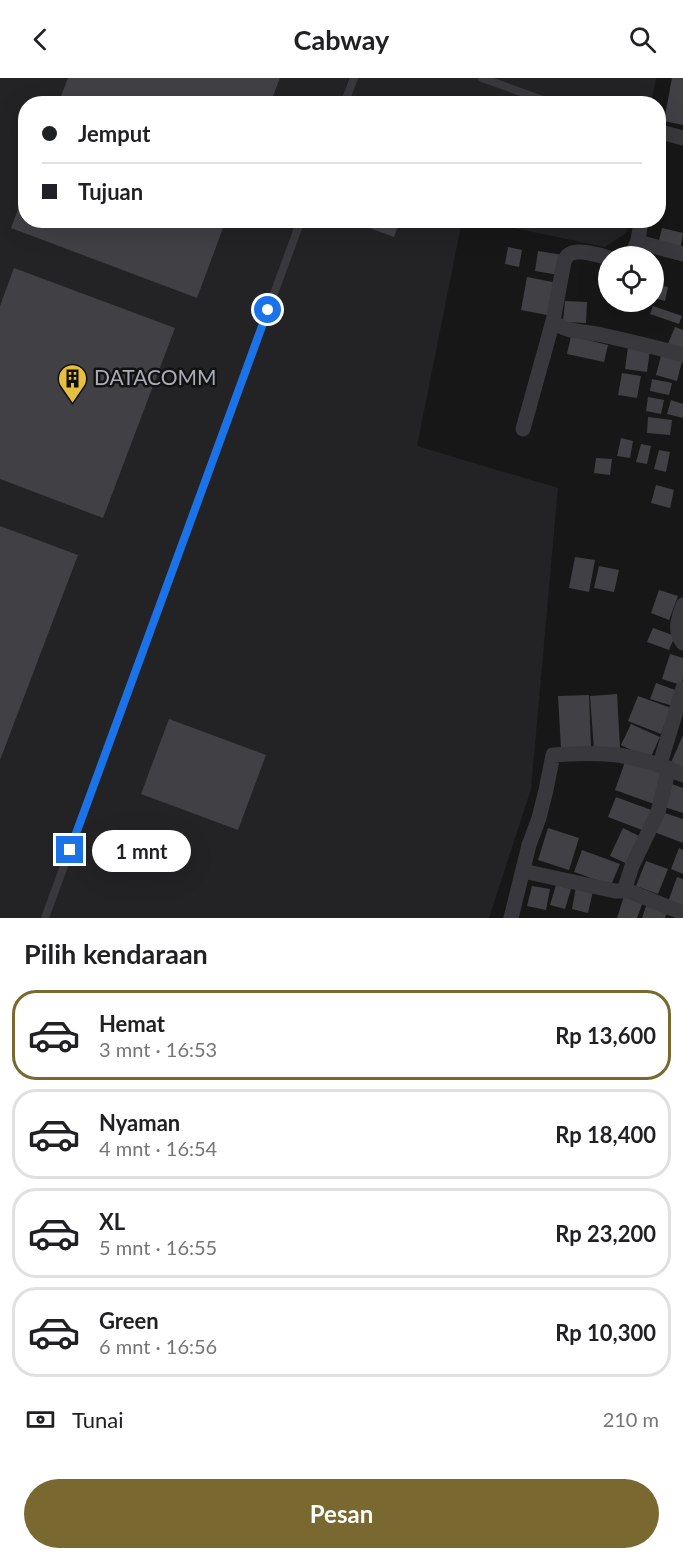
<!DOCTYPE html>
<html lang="id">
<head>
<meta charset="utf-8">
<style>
	body { margin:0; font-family:Lato,sans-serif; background:#f6f6f6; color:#202124; height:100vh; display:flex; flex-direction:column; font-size:22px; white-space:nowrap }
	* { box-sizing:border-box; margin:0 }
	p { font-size:20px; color:#757577 }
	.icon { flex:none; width:33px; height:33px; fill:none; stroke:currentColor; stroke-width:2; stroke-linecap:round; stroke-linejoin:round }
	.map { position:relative; height:840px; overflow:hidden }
	.side { display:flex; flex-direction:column; background:#fff; flex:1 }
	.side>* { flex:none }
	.top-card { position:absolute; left:18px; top:18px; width:648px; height:132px; border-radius:24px; box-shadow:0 6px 24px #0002; display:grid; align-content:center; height:132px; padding:0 24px; background:#fff }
	.fabs { position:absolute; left:598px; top:168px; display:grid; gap:12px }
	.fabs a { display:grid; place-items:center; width:66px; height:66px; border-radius:50%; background:#fff; box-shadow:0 6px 24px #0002; font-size:30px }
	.end { position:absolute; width:27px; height:27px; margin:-14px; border:8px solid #1a73e8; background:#fff; box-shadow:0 0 0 3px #fff }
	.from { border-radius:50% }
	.bubble { position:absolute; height:42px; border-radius:21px; background:#fff; box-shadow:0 6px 24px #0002; font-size:20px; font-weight:700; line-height:42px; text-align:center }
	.top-card b { display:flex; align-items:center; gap:21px; height:57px; font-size:22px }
	.top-card b+b { border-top:2px solid #e0e0e0 }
	.top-card i { width:15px; height:15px; background:#202124 }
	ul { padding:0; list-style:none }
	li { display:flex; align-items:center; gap:18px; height:90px; margin:0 12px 9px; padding:0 12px; border:3px solid #e0e0e0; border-radius:24px }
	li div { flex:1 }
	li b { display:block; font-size:22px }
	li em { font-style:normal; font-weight:700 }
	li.selected { border-color:#7a6831 }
	li>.icon { width:54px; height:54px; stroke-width:1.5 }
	h2 { padding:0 24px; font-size:27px; line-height:72px }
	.pay { display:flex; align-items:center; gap:15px; height:66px; padding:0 24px; font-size:22px }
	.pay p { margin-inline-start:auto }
	.action { display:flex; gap:12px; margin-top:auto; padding:12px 24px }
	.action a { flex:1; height:69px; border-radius:36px; background:#7a6831; color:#fff; font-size:24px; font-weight:700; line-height:69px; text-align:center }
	header { display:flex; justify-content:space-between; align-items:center; height:78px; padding:0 24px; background:#fff; font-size:27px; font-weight:700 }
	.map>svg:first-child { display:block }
</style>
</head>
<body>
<header><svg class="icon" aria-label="back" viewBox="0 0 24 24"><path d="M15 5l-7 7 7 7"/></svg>Cabway<svg class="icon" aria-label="search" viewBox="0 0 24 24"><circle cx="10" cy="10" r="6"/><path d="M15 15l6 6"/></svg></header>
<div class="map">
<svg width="683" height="840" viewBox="0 0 683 840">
	<rect width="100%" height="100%" fill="#171718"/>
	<g fill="#232325">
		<path d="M0,0h656l-5,26h-625v116l436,1 -45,225 141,42 -27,301 -42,129h-489z"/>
		<path d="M480,143l149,-1v1l-3,12 -21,14z"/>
	</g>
	<g fill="#414145">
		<path d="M68,0h212l-10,26h-212z"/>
		<path d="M672,0h11v47l-19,-4z"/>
		<path d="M25,113l1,29h200l-29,78 -186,-70z"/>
		<path d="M365,142h35l-6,17 -30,-11z"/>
		<path d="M662,150l21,5 -3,17 -22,-6z"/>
		<path d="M508,169l14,3 -3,17 -14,-3z"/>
		<path d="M538,173l25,4 -4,20 -24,-4z"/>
		<path d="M14,190l161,60 -72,190 -103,-39v-173z"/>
		<path d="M527,199l31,6 -6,33 -31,-6z"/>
		<path d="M654,206l14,3 -3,14 -11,-3z"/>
		<path d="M565,223l22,1 -1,21 -23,-1z"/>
		<path d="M653,228l29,10 -3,8 -29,-10z"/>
		<path d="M675,249l8,3v20l-15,-6z"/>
		<path d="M571,258l37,9 -4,17 -37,-8z"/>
		<path d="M628,269l22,3 -3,22 -22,-3z"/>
		<path d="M662,274l21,5 -6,24 -21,-6z"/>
		<path d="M622,295l19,3 -4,22 -19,-3z"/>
		<path d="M652,301l20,4 -3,12 -19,-4z"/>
		<path d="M648,319l16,3 -3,14 -15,-3z"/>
		<path d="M671,322l12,4v14l-16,-4z"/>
		<path d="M648,339l24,3 -2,15 -23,-2z"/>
		<path d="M621,360l12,3 -3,17 -13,-2z"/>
		<path d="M641,366l10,2 -4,18 -11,-2z"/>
		<path d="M659,372l11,2 -4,20 -12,-3z"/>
		<path d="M596,380l16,1 -2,16 -16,-2z"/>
		<path d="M656,407l18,5 -4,18 -19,-5z"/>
		<path d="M0,448l78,29 -78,205z"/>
		<path d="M575,479l20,3 -6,32 -20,-4z"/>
		<path d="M599,488l20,4 -5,22 -20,-4z"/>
		<path d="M659,512l19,6 -9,24 -18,-7z"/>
		<path d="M653,550l22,8 -6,14 -22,-8z"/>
		<path d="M670,576l13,4v20l-2,7 -19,-6z"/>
		<path d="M656,605l22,8 -5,15 -23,-7z"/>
		<path d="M617,616l3,54 -26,2 -4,-54z"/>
		<path d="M589,617l2,52 -30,1 -3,-52z"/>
		<path d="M638,618l33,12 -10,26 -33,-13z"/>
		<path d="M169,641l97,36 -28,75 -97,-36z"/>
		<path d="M631,646l29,13 -10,22 -29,-14z"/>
		<path d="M683,657v36l-13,-6z"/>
		<path d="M626,681l39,14 -11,31 -39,-14z"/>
		<path d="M669,705l14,5v25l-22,-7z"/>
		<path d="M616,719l38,14 -7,21 -39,-15z"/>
		<path d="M662,734l21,7v24l-29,-11z"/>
		<path d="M548,750l31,10 -10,32 -31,-10z"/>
		<path d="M623,750l20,10 -13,27 -20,-9z"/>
		<path d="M679,770l4,2v24l-12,-5z"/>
		<path d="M582,772l38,14 -9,21 -37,-13z"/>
		<path d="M646,783l22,8 -10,25 -22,-8z"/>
		<path d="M677,799l6,2v28l-15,-5z"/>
		<path d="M556,807l15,4 -6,20 -15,-4z"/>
		<path d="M532,808l18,3 -4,21 -19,-4z"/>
		<path d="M576,809l17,4 -5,22 -16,-4z"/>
		<path d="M624,818l19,6 -6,16h-20z"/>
		<path d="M646,828l21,6 -2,6h-23z"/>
	</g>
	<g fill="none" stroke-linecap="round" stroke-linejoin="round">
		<g stroke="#38383d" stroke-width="8">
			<path d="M482,0l72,26"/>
			<path d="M344,26l10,-26"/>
			<path d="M45,840l256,-698"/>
		</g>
		<g stroke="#38383d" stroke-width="15">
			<path d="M658,58l6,-3 19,5"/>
			<path d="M638,164l45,12"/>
			<path d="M628,178c11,-8 11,-23 13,-36"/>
			<path d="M609,180c-9,-3 -31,-9 -39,-4 -3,1 -5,5 -6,8l-11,59c12,12 33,10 49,14 27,6 54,12 81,20"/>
			<path d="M523,351l30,-108"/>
			<path d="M683,527c-5,14 -9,26 0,38"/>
			<path d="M660,686l23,-76"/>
			<path d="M523,793l92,20h9l8,-25 26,-54 11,-44"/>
			<path d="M626,812l57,23"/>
			<path d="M511,840l18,-73 10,-27 7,-28 7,-35c50,-4 83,-2 130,20"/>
		</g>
	</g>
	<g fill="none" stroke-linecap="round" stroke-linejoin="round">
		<path stroke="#1a73e8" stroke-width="8" d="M70,772l198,-540"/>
	</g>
	<defs>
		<symbol id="building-pin" viewBox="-11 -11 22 30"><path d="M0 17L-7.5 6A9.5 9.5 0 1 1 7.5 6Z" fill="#e7be40" stroke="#121213"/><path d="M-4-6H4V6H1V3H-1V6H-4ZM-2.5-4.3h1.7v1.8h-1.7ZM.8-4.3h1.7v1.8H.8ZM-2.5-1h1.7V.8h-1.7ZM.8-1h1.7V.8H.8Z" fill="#111"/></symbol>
	</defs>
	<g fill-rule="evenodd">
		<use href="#building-pin" x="56" y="284" width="33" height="45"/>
	</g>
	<g text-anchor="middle" stroke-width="5" stroke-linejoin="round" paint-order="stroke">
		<g font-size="21" fill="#a9acb7" stroke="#121213" text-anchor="start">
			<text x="94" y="307">DATACOMM</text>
		</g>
	</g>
</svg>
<div class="fabs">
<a><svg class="icon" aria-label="locate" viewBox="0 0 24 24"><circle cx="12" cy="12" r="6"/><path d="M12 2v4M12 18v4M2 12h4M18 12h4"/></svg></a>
</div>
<i class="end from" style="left:268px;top:232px"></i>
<i class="end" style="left:70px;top:772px"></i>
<div class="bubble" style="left:92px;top:752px;width:99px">1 mnt</div>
<div class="top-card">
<b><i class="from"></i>Jemput</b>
<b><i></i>Tujuan</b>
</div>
</div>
<section class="side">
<h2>Pilih kendaraan</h2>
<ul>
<li class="selected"><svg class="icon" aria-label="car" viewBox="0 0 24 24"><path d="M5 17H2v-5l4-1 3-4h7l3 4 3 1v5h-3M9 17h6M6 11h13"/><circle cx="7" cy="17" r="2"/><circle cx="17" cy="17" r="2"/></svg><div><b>Hemat</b><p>3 mnt · 16:53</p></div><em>Rp 13,600</em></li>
<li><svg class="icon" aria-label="car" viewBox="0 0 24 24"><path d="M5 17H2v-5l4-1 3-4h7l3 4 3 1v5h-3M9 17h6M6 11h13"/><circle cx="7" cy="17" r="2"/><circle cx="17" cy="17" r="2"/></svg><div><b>Nyaman</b><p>4 mnt · 16:54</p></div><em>Rp 18,400</em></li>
<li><svg class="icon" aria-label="car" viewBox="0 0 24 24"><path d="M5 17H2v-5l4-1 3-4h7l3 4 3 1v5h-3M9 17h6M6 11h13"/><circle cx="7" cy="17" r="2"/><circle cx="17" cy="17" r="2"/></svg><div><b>XL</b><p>5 mnt · 16:55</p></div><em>Rp 23,200</em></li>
<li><svg class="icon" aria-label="car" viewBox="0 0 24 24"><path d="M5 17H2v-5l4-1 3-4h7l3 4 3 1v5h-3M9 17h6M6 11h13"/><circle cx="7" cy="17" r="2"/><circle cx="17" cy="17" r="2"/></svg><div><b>Green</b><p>6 mnt · 16:56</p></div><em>Rp 10,300</em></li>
</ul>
<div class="pay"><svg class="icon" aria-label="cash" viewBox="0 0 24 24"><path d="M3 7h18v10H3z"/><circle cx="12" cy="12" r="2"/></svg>Tunai<p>210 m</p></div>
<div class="action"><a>Pesan</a></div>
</section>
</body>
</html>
